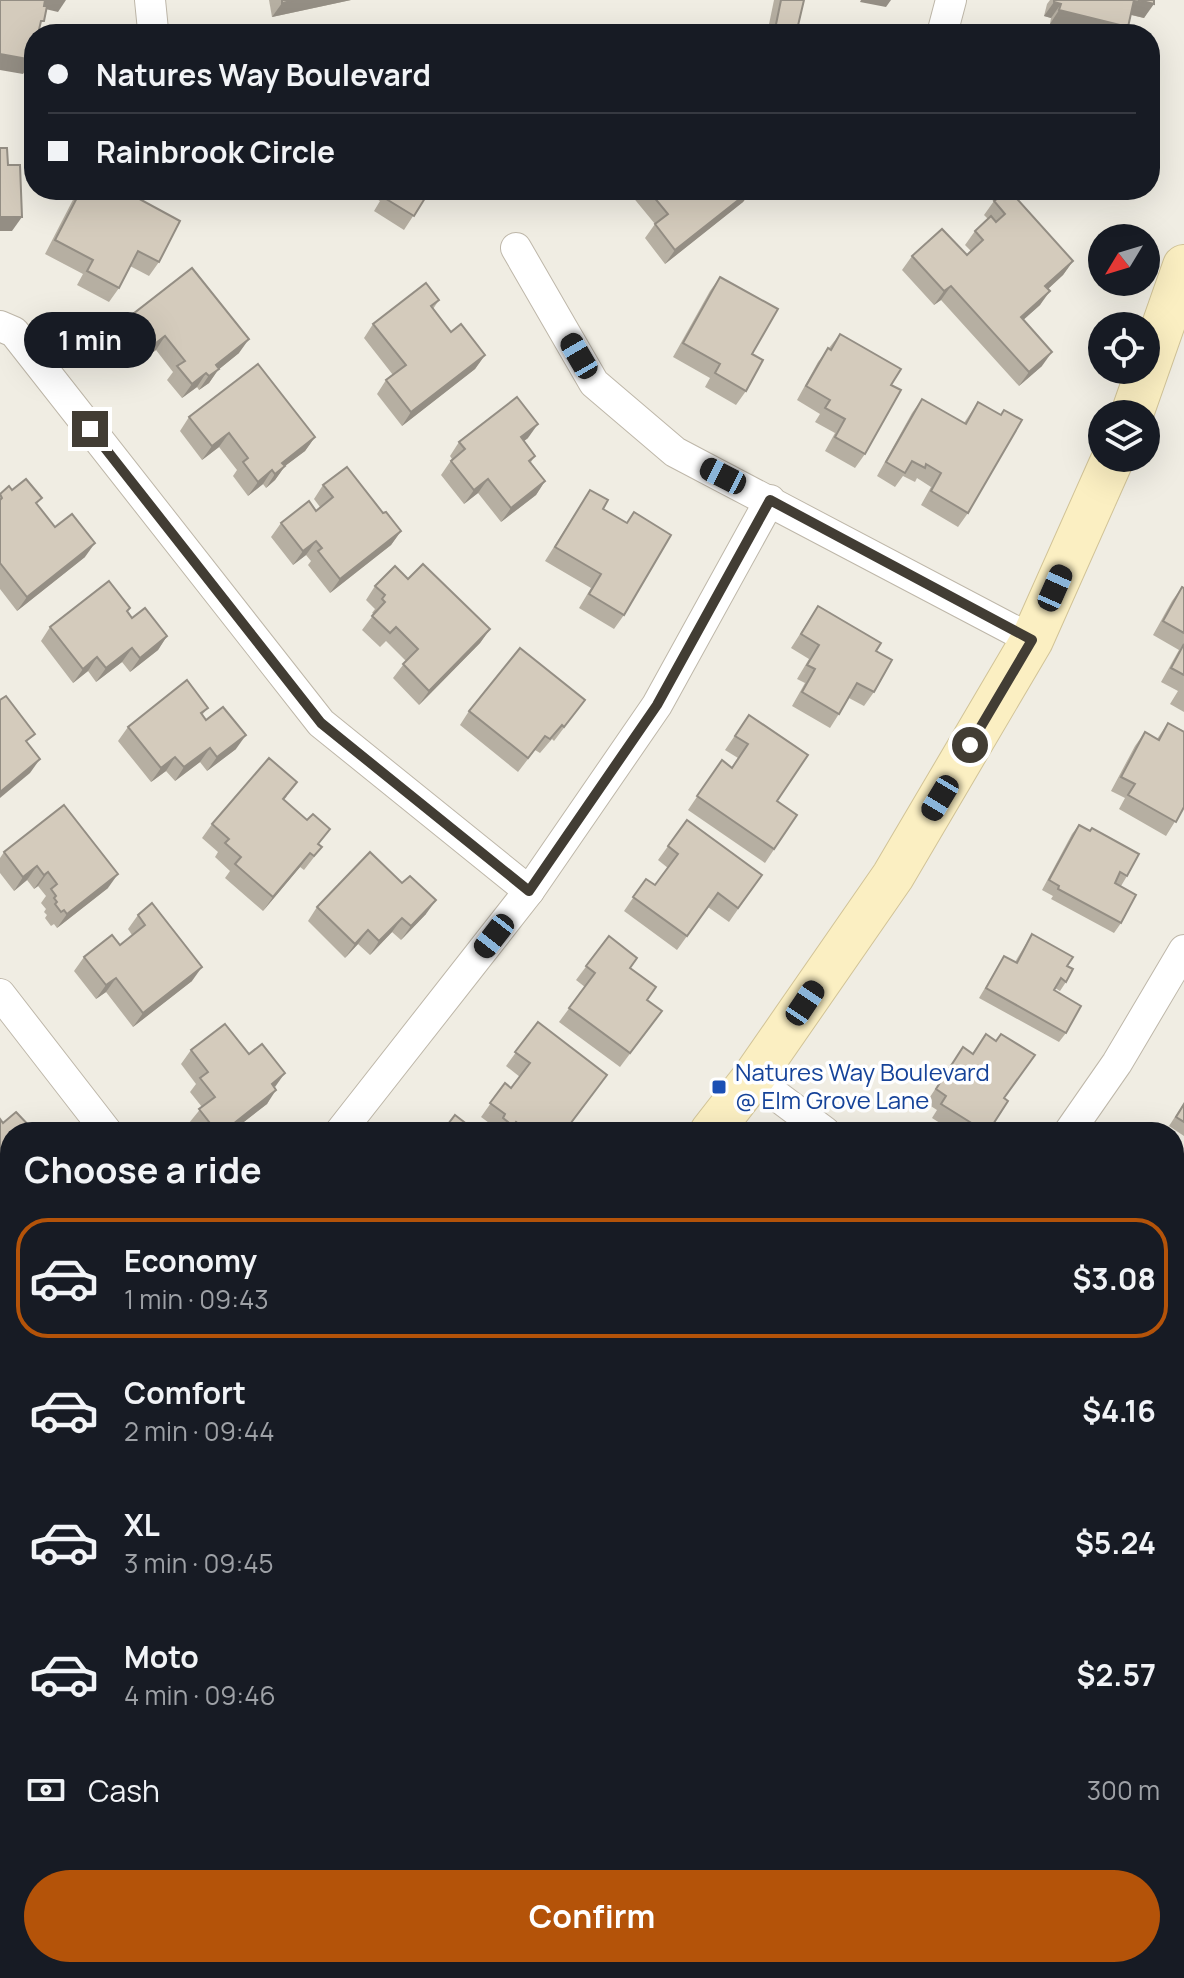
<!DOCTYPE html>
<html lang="en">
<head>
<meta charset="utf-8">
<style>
	body { margin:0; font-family:Manrope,sans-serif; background:#20242c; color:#f1f3f6; height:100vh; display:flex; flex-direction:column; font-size:30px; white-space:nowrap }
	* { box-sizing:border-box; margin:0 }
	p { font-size:26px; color:#9ea1a6 }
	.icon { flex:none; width:44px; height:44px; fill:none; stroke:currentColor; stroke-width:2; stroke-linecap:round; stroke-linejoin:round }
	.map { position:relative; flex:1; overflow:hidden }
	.panel { position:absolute; left:0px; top:1122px; width:1184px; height:856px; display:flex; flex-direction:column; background:#171b24; border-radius:32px 32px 0 0; box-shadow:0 8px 32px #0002 }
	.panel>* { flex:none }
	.banner { position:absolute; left:24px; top:24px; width:1136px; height:176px; border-radius:32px; box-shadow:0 8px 32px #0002; display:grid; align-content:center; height:176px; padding:0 24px; background:#171b24 }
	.needle { width:52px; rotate:232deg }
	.fabs { position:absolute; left:1088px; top:224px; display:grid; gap:16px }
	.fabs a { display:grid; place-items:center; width:72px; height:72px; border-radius:50%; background:#171b24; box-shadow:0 8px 32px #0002; font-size:40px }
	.end { position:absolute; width:36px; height:36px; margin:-18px; border:10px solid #423d34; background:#fff; box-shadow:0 0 0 4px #fff }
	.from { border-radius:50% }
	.bubble { position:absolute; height:56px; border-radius:28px; background:#171b24; box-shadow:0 8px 32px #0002; font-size:26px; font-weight:700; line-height:56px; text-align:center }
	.car { position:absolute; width:24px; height:48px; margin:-24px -12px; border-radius:10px; box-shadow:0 0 6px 2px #0007; background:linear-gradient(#222 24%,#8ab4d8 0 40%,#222 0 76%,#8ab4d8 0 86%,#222 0) }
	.banner b { display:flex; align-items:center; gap:28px; height:76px; font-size:30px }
	.banner b+b { border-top:2px solid #363941 }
	.banner i { width:20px; height:20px; background:#f1f3f6 }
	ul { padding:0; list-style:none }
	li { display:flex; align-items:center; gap:24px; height:120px; margin:0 16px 12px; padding:0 8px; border:4px solid transparent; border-radius:32px }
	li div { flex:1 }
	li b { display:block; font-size:30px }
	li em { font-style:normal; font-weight:700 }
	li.selected { border-color:#b45309 }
	li>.icon { width:72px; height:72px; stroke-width:1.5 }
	h2 { padding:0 24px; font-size:36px; line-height:96px }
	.pay { display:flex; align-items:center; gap:20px; height:88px; padding:0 24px; font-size:30px }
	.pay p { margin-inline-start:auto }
	.cta { display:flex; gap:16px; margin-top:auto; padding:16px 24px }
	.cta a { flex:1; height:92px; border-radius:48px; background:#b45309; color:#fff; font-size:32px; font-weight:700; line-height:92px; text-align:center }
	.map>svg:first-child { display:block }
</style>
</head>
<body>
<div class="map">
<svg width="1184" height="1978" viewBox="0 0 1184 1978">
	<rect width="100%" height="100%" fill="#f0ede3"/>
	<path fill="#a1caeb" d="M1174,1649h10v249l-10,7z"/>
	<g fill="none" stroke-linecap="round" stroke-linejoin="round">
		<defs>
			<g id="street">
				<path d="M150,0l3,30"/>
				<path d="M942,34l9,-34"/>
				<path d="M516,248l78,135 81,69 357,188"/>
				<path d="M0,326l14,6 307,391 208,168"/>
				<path d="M0,994l107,138"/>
				<path d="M753,1078l72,54"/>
				<path d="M340,1132l189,-241 128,-186 113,-205"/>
				<path d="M1069,1132l48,-69 67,-113"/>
				<path d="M1174,1363l10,5"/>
				<path d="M0,1440l10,-8"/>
				<path d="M740,1968l8,10"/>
				<path d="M250,1978l13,-10"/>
			</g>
			<g id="secondary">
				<path d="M1132,414l52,-148"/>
				<path d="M711,1132l42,-54 140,-202 139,-236 81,-182"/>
				<path d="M0,1808l10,-8"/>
			</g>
		</defs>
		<use href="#street" stroke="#beb7a9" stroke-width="32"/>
		<use href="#secondary" stroke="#d1c397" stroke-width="44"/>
		<use href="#street" stroke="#fff" stroke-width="30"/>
		<use href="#secondary" stroke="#fbefc2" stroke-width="42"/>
	</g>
	<g fill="#b6afa2">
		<path d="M269,0h82l-79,17z"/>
		<path d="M774,0h30l-8,34h-29z"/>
		<path d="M1050,0h104l-10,18 -13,-3 -3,12 -5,7h-32l-41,-10 1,-6 -7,-2 3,-12z"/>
		<path d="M78,190h45l36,72 -10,14 -19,-10 -11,22 -10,14 -32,-17 6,-11 -38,-20z"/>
		<path d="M362,190h68l-26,40 -30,-19 6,-10z"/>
		<path d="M627,190h125l-9,12 -78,62 -20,-26 10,-14z"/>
		<path d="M994,201l79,60 -10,14 -15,14 -8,16 -17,15 19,46 -23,20 -78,-86 -7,5 -32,-35 10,-14 55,-1 4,-4 -6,-6 10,-14 13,-12 -4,-4z"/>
		<path d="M720,277l32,77 -6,37 -10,14 -31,-18 5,-9 -37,-21 37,-66z"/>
		<path d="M439,300l-6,9 18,23 34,23 -10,14 -73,57 -25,-32 9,-14 7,-5 -29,-37 9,-14z"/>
		<path d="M124,321l115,32 -21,17 -9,13 -10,7 -2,-3 -15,11 -15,-18 6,-8 -17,-22 -19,14 -23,-29z"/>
		<path d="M840,334l51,51 -26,69 -10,14 -30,-17 10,-18 -20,-11 5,-8 -23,-14 21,-38z"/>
		<path d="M922,399l42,24 14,-21 22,13 4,-5 -36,103 -10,14 -37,-22 10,-18 -14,-9 -2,4 -12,-6 -8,11 -18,-11 35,-63z"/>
		<path d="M189,417l126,20 -10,14 -20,15 -10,14 -9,8 -3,-4 -15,12 -15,-20 4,-6 -18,-23 -17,13 -22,-29z"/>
		<path d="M528,438l-4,3 11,15 -4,6 14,19 -9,14 -35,27 -23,-29 -14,11 -23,-29 11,-16 -2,-3 9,-14z"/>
		<path d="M323,485l60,28 18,18 -10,14 -61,48 -22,-28 3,-4 -5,-6 -13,10 -22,-28 10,-14 35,-12 4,-4 -6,-8z"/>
		<path d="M12,490l25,15 18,22 30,30 -68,54 -17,-22v-95z"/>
		<path d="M590,490l13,19 24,14 7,-11 -10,103 -10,14 -35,-21 12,-20 -46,-27z"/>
		<path d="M408,579l82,50 -10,14 -61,62 -26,-27 13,-17 -20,-20 -6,6 -18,-17 12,-16 -2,-1 3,-4 -9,-9 9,-14z"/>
		<path d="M1182,587l2,1v124l-14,-8 8,-13 -17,-9 18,-32 -26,-15 19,-34z"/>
		<path d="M818,606l58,45 -2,41 -10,14 -15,-8 -19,30 -38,-22 13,-23 -8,-4 12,-20 -18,-11z"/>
		<path d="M130,608l-3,4 5,6 35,18 -9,14 -28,22 -8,-10 -26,20 -8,-11 -15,12 -32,-42 9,-14z"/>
		<path d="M585,700l-31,41 -2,-2 -12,14 -5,-3 -17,22 -58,-47 9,-14z"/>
		<path d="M208,708l-6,7 34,34 -29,22 -7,-9 -25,19 -9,-10 -15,11 -33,-41 10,-14z"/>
		<path d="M749,715l28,86 20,14 -32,48 -77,-53 34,-50 10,7 6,-9 -13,-8z"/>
		<path d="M1168,723l16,8v76l-18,29 -47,-27 6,-11 -14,-7 24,-45 10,-14 12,7z"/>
		<path d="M287,796l-3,4 38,47 -18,23 -4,-3 -37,44 -38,-33 5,-7 -15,-14 3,-5 -16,-14 10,-14z"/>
		<path d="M687,820l75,55 -33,47 -21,-15 -31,43 -53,-39 22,-32 9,6 13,-17 -10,-8z"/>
		<path d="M1079,825l48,51 -6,10 -6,-3 6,40 -7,10 -63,-34 2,-3 -11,-6 30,-56z"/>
		<path d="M4,852l104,36 -51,40 -3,-4 -3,2 -6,-8 2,-3 -3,-3 2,-3 -5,-6 5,-7 -8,-10 -4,3 -7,-9 -13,11 -14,-18v-15z"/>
		<path d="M317,907l109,7 -25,26 -9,-8 -22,23 -12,-11 -13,14 -37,-37z"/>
		<path d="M138,915l54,66 -59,46 -27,-35 -10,7 -22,-28 10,-14 36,-12 12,-10 -4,-6z"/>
		<path d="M1032,934l35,32 -1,16 -6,9 -5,-3 -1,2 12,43 -7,9 -80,-44 25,-42 11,6z"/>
		<path d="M609,936l21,32 17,32 15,11 -42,56 -61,-45 26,-35 -9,-7z"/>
		<path d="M538,1022l27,110h-72l3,-4 -15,-11 24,-34 6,5 9,-11 -14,-11z"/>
		<path d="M986,1034l18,64 -16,34h-34l-22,-14 5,-8 -11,-7 37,-56 9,7z"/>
		<path d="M191,1050l84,38 -8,16 -36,28h-35l-7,-9 13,-16 -12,-15 6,-8 -15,-20z"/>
		<path d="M1184,1103v33l-15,-10z"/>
		<path d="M1174,1163l10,7v97l-9,-6 -1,2z"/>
		<path d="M0,1200h10v79l-10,-13z"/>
		<path d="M1184,1453v75l-10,-3v-33z"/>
		<path d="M392,1968h114l-10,10h-105l-3,-4z"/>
		<path d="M544,1968h11l-7,5z"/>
	</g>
	<g fill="#948e84">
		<path d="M42,0h24l-8,12 -21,-5z"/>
		<path d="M296,0h55l-79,17 10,-14z"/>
		<path d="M861,0h30l-5,7 -26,-5z"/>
		<path d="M1134,0l20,4 -10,14 -20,-5z"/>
		<path d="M1054,2l7,2 -10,14 -7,-2z"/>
		<path d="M1059,10l69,17 -5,7h-32l-41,-10z"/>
		<path d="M0,54l33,6 -10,14 -23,-4z"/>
		<path d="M751,190h1l-9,12 -78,62 10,-14z"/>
		<path d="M1104,190h15l-3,4z"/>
		<path d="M0,217h22l-10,14h-12z"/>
		<path d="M1073,261l-10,14 -27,25 9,-14z"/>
		<path d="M951,286l-10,14 -7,5 10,-14z"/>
		<path d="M1050,291l-10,14 -29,26 10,-14z"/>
		<path d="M165,336l-9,14 -19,14 10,-14z"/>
		<path d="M249,339l-10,14 -21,17 -9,13 -10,7 17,-25z"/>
		<path d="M1052,352l-10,14 -23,20 10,-14z"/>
		<path d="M485,355l-10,14 -73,57 9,-14z"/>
		<path d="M206,373l-9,14 -15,11 10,-14z"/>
		<path d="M538,424l-10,14 -17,13 10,-14z"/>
		<path d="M229,433l-10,14 -17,13 10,-14z"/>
		<path d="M315,437l-10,14 -20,15 -10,14 -9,8 16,-25z"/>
		<path d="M272,470l-9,14 -15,12 10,-14z"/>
		<path d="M488,479l-10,14 -14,11 10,-14z"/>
		<path d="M545,481l-9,14 -35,27 10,-14z"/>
		<path d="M401,531l-10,14 -61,48 10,-14z"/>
		<path d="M316,541l-10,14 -13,10 10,-14z"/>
		<path d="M95,543l-10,14 -68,54 10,-14z"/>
		<path d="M490,629l-10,14 -61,62 10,-14z"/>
		<path d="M167,636l-9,14 -28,22 10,-14z"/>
		<path d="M132,648l-10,14 -26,20 10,-14z"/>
		<path d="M97,657l-9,14 -15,12 10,-14z"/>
		<path d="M246,735l-10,14 -29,22 10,-14z"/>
		<path d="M210,748l-10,14 -25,19 9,-14z"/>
		<path d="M175,757l-9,14 -15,11 10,-14z"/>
		<path d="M40,759l-10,14 -30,25v-6z"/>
		<path d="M310,853l-10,14 -37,44 10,-14z"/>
		<path d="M37,866l-10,14 -13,11 9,-14z"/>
		<path d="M48,872l-10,14 -4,3 10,-14z"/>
		<path d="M118,874l-10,14 -51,40 10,-14z"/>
		<path d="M436,900l-10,14 -25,26 10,-14z"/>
		<path d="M402,918l-10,14 -22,23 9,-14z"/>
		<path d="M368,930l-10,14 -13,14 10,-14z"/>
		<path d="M202,967l-10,14 -59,46 10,-14z"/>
		<path d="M116,978l-10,14 -10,7 10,-14z"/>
		<path d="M285,1073l-10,14 -3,-3z"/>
		<path d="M276,1090l-9,14 -36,28h-8z"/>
		<path d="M10,1162v7l-10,7v-6z"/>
		<path d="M1176,1509l8,2v17l-10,-3v-13z"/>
		<path d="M10,1641v7l-10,8v-7z"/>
		<path d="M500,1968h6l-10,10h-9z"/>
	</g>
	<g fill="#d4cbbc" stroke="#948e84" stroke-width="2">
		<path d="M0,0h45l-1,6h3l-3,15h-3l-3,13h-4l-1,26 -33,-6z"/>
		<path d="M282,0h14l-14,3z"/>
		<path d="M781,0h23l-8,34h-22z"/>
		<path d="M1054,0h80l-6,27 -69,-17 2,-6 -7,-2z"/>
		<path d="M1138,0h16v4z"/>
		<path d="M0,148h7l1,17h12l2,52h-22z"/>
		<path d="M81,190h42l57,31 -21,41 -21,-11 -19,37 -32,-17 6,-11 -38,-20z"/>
		<path d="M388,190h42l-16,26 -31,-19z"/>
		<path d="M648,190h103l-76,60 -20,-26 13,-10z"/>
		<path d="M1009,190l64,71 -28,25 5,5 -29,26 31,35 -23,20 -78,-86 -7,5 -32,-35 30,-27 25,26 16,-15 -8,-9 16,-15 5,6 9,-8 -11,-13z"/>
		<path d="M192,268l57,71 -33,26 3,4 -10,7 -3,-3 -14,11 -15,-18 8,-5 -20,-25 -18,14 -23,-29z"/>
		<path d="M720,277l58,32 -26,45 11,6 -17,31 -31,-18 5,-9 -37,-21z"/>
		<path d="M426,283l13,17 -8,6 20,26 10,-8 24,31 -74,57 -25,-32 20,-15 -33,-41z"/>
		<path d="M840,334l61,35 -10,16 10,5 -36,64 -30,-17 10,-18 -20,-11 5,-8 -24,-14 22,-38 3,2z"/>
		<path d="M258,364l57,73 -33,26 3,3 -10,8 -3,-4 -14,12 -15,-20 5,-4 -19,-25 -17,13 -23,-29z"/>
		<path d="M517,397l21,27 -17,13 14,19 -6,5 16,20 -34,27 -23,-29 -14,11 -23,-29 14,-12 -6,-7z"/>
		<path d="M922,399l44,25 12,-22 23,13 3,-5 18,10 -54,93 -37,-22 10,-18 -15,-9 -1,4 -13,-7 -7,12 -19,-11z"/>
		<path d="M347,467l36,46 3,-1 15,19 -61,48 -22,-28 4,-3 -6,-7 -13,10 -22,-28 28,-22 7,10 17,-14 -10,-12z"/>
		<path d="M26,479l16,19 -6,5 19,24 17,-13 23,29 -68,54 -27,-34v-63l2,-2 -2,-4 9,-8 3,4z"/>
		<path d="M590,490l18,10 -5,9 24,14 7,-11 37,23 -47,80 -35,-21 12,-20 -46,-27z"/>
		<path d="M423,564l67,65 -61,62 -26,-27 15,-15 -22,-22 -6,6 -18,-17 13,-14 -3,-3 3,-4 -10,-9 20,-20 13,13z"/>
		<path d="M109,581l21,27 -3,3 5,7 13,-10 22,28 -27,22 -8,-10 -26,20 -9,-11 -14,12 -33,-42z"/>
		<path d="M1182,587l2,1v45l-21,-12z"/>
		<path d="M818,606l63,37 -5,8 16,9 -18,32 -17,-9 -18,31 -37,-22 13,-23 -8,-4 12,-20 -18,-11z"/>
		<path d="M1184,644v31l-13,-7z"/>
		<path d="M520,648l65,52 -21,27 -2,-2 -12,14 -5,-3 -17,22 -59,-47z"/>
		<path d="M187,680l21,28 -7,5 5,7 17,-13 23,28 -29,22 -7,-9 -26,19 -9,-10 -14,11 -33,-41z"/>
		<path d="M6,696l29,38 -9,7 14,18 -40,33v-92z"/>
		<path d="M749,715l59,40 -31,46 20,14 -23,34 -77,-53 25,-36 10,8 16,-24 -13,-8z"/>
		<path d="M1168,723l16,9v75l-8,15 -48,-27 7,-11 -14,-7 24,-45 14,8z"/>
		<path d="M269,758l28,24 -14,17 24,21 6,-6 17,15 -12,15 4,3 -8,9 -4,-3 -37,44 -38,-33 6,-7 -16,-14 4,-4 -17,-15z"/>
		<path d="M64,805l54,69 -51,40 -3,-4 -3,2 -6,-8 2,-2 -3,-4 2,-2 -5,-7 6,-5 -9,-12 -4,3 -7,-9 -14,11 -19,-25z"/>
		<path d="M687,820l75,55 -24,33 -20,-15 -31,43 -54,-39 13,-18 9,6 23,-31 -10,-8z"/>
		<path d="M1079,825l11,6 2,-3 47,26 -12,22 -7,-4 -5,11 21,12 -15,28 -63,-34 1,-3 -10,-6z"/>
		<path d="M370,852l32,31 8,-7 26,24 -25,26 -9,-8 -23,23 -11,-11 -13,14 -38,-37z"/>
		<path d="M152,903l50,64 -59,46 -27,-35 -10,7 -22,-28 28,-22 8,10 25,-20 -7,-10z"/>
		<path d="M1032,934l41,23 -6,9 6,3 -7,13 -5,-4 -7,12 27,16 -15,27 -80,-45 18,-32 13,7z"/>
		<path d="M609,936l28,22 -7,10 26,19 -9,13 15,11 -32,42 -61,-45 26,-35 -9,-7z"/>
		<path d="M538,1022l69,53 -43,57h-35l-13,-10 -3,4 -10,-8 2,-4 -15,-11 15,-20 6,5 19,-25 -15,-11z"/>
		<path d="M225,1024l24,30 13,-10 23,29 -13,11 4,6 -53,42h-6l-18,-23 16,-12 -15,-19 8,-6 -17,-22z"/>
		<path d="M986,1034l10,7 5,-7 34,21 -31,43 4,3 -20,31h-2l-45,-28 5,-8 -10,-7 27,-42 10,7z"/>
		<path d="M1184,1104v18l-8,-5z"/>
		<path d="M16,1112l19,20h-25v30l-10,8v-51l3,4z"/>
		<path d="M455,1115l22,17h-35z"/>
		<path d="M1174,1163l10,7v79l-9,13z"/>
		<path d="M7,1195l3,5v52l-10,-13v-3l9,-7 -9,-12v-17z"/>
		<path d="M1184,1477v34l-8,-2z"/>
		<path d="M0,1586l10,13v42l-10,8z"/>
		<path d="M22,1968h91l4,6 -5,4h-103z"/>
		<path d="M404,1968h96l-13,10h-75z"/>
		<path d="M655,1968l7,10h-20z"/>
		<path d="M878,1968h72l8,10h-92z"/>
	</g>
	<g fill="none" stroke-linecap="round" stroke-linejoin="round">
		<path stroke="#423d34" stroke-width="10" d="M90,429l231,294 208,168 128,-186 113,-205 262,140 -62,105"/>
	</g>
	<rect fill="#1a4fb4" stroke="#fff" stroke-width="3" x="711" y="1079" width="16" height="16" rx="4"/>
	<g text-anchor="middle" stroke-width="7" stroke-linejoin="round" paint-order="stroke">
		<g font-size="24" fill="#164399" stroke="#fff" text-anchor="start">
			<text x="735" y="1081">Natures Way Boulevard<tspan x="735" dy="28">@ Elm Grove Lane</tspan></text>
		</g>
	</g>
</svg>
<div class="fabs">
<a><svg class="needle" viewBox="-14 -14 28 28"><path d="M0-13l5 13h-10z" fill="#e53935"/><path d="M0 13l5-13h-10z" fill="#9ea1a6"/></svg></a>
<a><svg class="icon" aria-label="locate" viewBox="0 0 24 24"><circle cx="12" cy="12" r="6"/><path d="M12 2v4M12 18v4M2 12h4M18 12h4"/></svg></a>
<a><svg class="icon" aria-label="layers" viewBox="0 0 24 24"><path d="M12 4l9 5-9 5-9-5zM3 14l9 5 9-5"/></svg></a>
</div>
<i class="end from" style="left:970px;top:745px"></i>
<i class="end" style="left:90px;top:429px"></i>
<div class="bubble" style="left:24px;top:312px;width:132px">1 min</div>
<i class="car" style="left:579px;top:356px;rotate:330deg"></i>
<i class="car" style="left:723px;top:476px;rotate:297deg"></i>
<i class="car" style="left:1055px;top:588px;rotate:24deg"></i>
<i class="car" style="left:940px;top:798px;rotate:211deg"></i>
<i class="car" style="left:494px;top:936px;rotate:218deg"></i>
<i class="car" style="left:805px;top:1003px;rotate:34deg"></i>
<div class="banner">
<b><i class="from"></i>Natures Way Boulevard</b>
<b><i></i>Rainbrook Circle</b>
</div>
<section class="panel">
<h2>Choose a ride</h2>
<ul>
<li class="selected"><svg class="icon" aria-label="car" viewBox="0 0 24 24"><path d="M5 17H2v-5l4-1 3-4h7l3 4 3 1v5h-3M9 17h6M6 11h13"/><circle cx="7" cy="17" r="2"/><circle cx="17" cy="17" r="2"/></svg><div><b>Economy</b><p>1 min · 09:43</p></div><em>$3.08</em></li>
<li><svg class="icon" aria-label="car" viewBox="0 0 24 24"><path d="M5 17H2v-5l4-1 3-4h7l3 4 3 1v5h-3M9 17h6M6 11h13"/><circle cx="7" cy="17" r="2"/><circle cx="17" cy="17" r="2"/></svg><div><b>Comfort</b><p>2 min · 09:44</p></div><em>$4.16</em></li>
<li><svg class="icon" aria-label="car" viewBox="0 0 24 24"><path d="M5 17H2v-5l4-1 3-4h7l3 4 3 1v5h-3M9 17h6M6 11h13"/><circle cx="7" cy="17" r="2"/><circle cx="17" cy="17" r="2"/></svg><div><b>XL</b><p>3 min · 09:45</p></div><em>$5.24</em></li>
<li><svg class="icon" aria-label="car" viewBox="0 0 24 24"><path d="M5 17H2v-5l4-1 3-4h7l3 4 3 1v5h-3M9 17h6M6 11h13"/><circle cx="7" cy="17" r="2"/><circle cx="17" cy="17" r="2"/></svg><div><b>Moto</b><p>4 min · 09:46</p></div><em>$2.57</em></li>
</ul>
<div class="pay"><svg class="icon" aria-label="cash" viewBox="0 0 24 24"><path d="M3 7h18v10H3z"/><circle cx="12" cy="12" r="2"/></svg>Cash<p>300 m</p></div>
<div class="cta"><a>Confirm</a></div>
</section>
</div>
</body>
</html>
